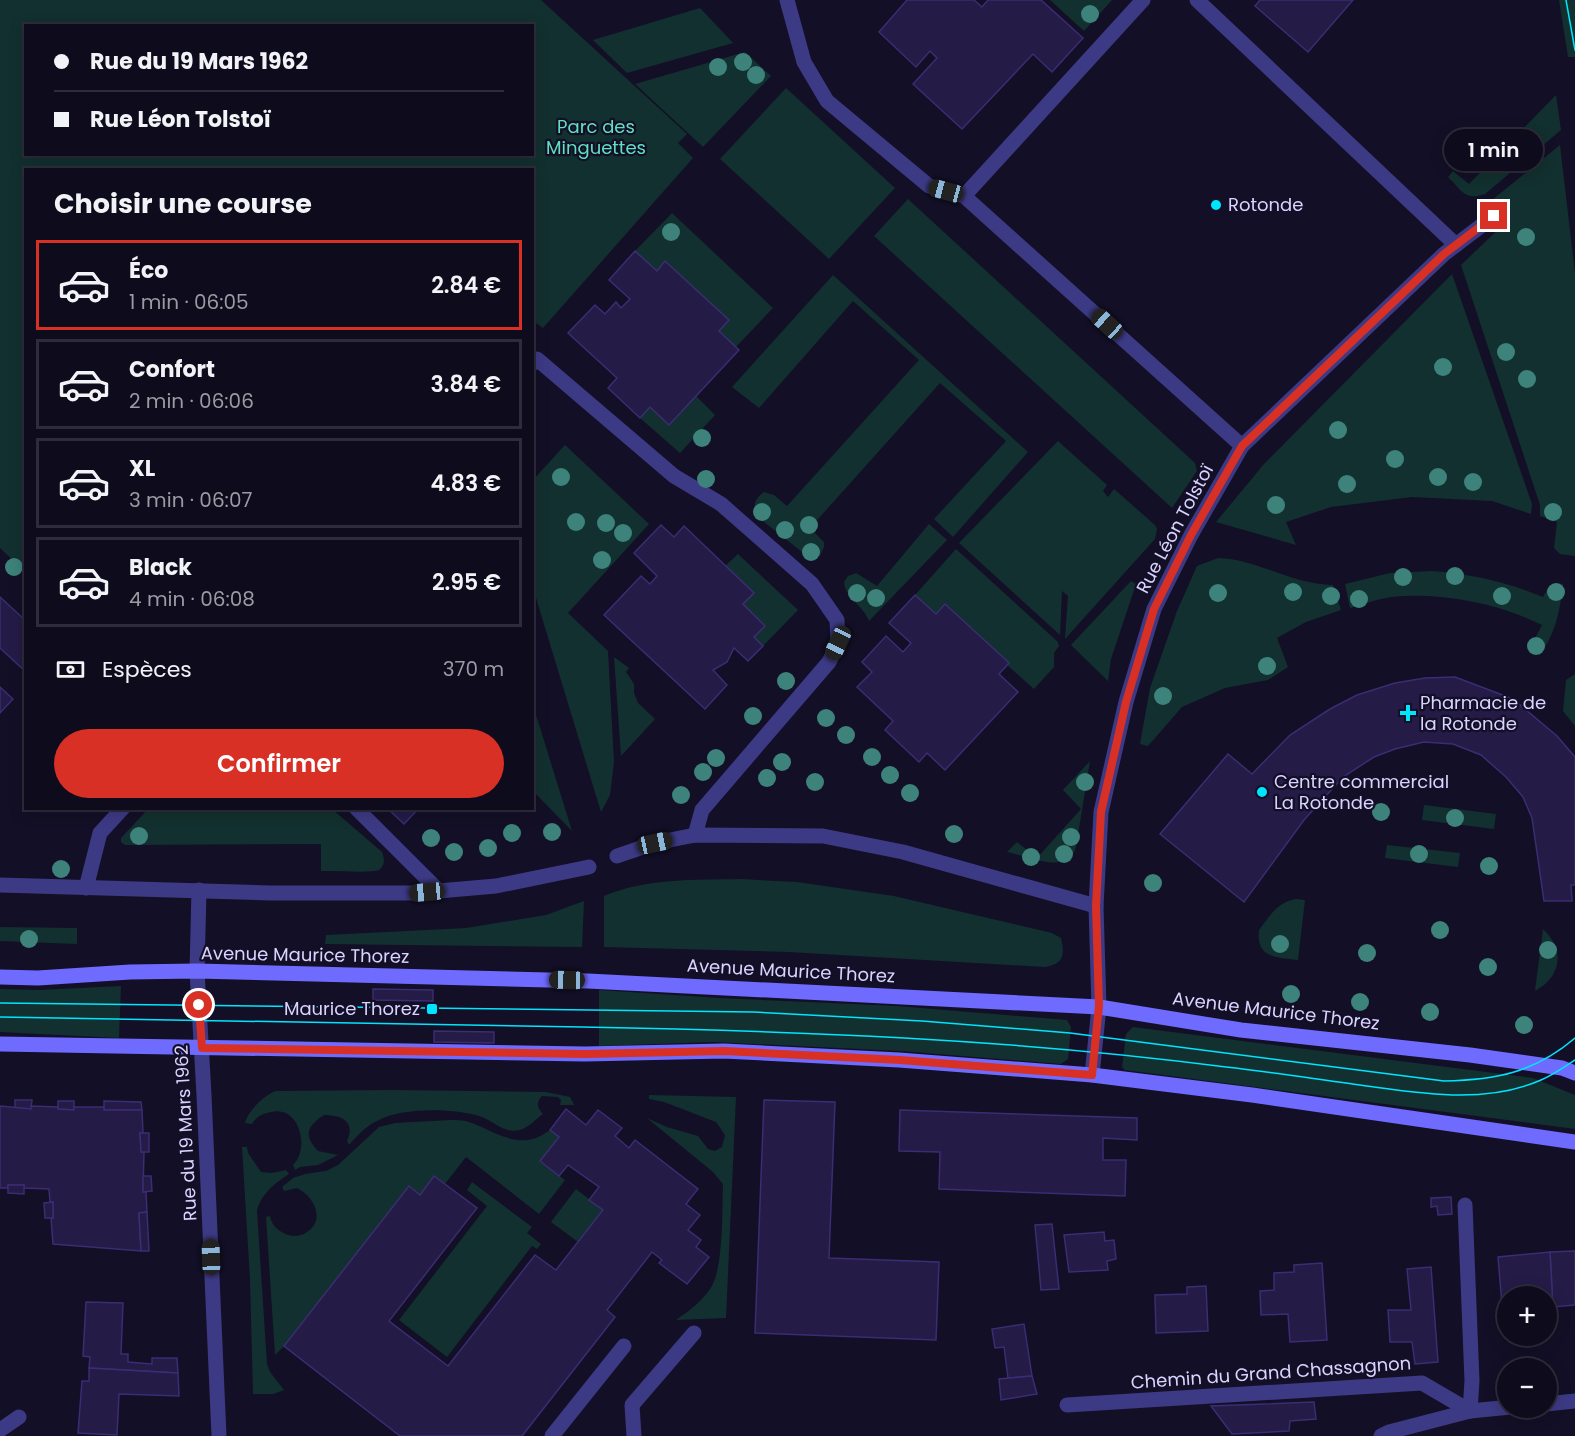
<!DOCTYPE html>
<html lang="fr">
<head>
<meta charset="utf-8">
<style>
	body { margin:0; font-family:Poppins,sans-serif; background:#171425; color:#f1f3f6; height:100vh; display:flex; flex-direction:column; font-size:22px; white-space:nowrap }
	* { box-sizing:border-box; margin:0 }
	p { font-size:20px; color:#9b9ba3 }
	.icon { flex:none; width:33px; height:33px; fill:none; stroke:currentColor; stroke-width:2; stroke-linecap:round; stroke-linejoin:round }
	.map { position:relative; flex:1; overflow:hidden }
	.side { position:absolute; left:24px; top:168px; width:510px; height:642px; display:flex; flex-direction:column; background:#0e0b1c; border-radius:0px; box-shadow:0 3px 15px #0003,0 0 0 2px #2e2b3b }
	.side>* { flex:none }
	.top-card { position:absolute; left:24px; top:24px; width:510px; height:132px; border-radius:0px; box-shadow:0 3px 15px #0003,0 0 0 2px #2e2b3b; display:grid; align-content:center; height:132px; padding:0 30px; background:#0e0b1c }
	.controls { position:absolute; left:1497px; top:1286px; display:grid; gap:12px }
	.controls a { display:grid; place-items:center; width:60px; height:60px; border-radius:50%; background:#0e0b1c; box-shadow:0 3px 15px #0003,0 0 0 2px #2e2b3b; font-size:30px }
	.end { position:absolute; width:27px; height:27px; margin:-14px; border:8px solid #d93025; background:#fff; box-shadow:0 0 0 3px #fff }
	.from { border-radius:50% }
	.bubble { position:absolute; height:42px; border-radius:21px; background:#0e0b1c; box-shadow:0 3px 15px #0003,0 0 0 2px #2e2b3b; font-size:20px; font-weight:600; line-height:42px; text-align:center }
	.car { position:absolute; width:18px; height:36px; margin:-18px -9px; border-radius:8px; box-shadow:0 0 4px 2px #0007; background:linear-gradient(#222 24%,#8ab4d8 0 40%,#222 0 76%,#8ab4d8 0 86%,#222 0) }
	.top-card b { display:flex; align-items:center; gap:21px; height:57px; font-size:22px }
	.top-card b+b { border-top:2px solid #2e2b3b }
	.top-card i { width:15px; height:15px; background:#f1f3f6 }
	ul { padding:0; list-style:none }
	li { display:flex; align-items:center; gap:18px; height:90px; margin:0 12px 9px; padding:0 18px; border:3px solid #2e2b3b; border-radius:0px }
	li div { flex:1 }
	li b { display:block; font-size:22px }
	li em { font-style:normal; font-weight:600 }
	li.on { border-color:#d93025 }
	li>.icon { width:54px; height:54px; stroke-width:1.5 }
	h2 { padding:0 30px; font-size:27px; line-height:72px }
	.pay { display:flex; align-items:center; gap:15px; height:66px; padding:0 30px; font-size:22px }
	.pay p { margin-inline-start:auto }
	.button { display:flex; gap:12px; margin-top:auto; padding:12px 30px }
	.button a { flex:1; height:69px; border-radius:36px; background:#d93025; color:#fff; font-size:24px; font-weight:600; line-height:69px; text-align:center }
	.map>svg:first-child { display:block }
</style>
</head>
<body>
<div class="map">
<svg width="1575" height="1436" viewBox="0 0 1575 1436">
	<rect width="100%" height="100%" fill="#130f26"/>
	<g fill="#12302f" fill-rule="evenodd">
		<path d="M0,0h541l146,134 -9,9 15,15 -150,170 -10,-7 -1,-151h-506l-1,402 -25,-24zM26,26h506v128h-506z"/>
		<path d="M1050,0h62l-28,31z"/>
		<path d="M1559,0h16v57h-7z"/>
		<path d="M700,8l33,35 -106,30 -34,-33z"/>
		<path d="M745,52l26,24 -68,71 -68,-63z"/>
		<path d="M786,88l109,100 -66,71 -109,-100z"/>
		<path d="M1556,95l5,35 -76,64c-20,7 -23,-3 -37,-17l5,-6 16,13z"/>
		<path d="M1560,145l15,128v283l-15,-2 -6,-6 3,-26 -17,-6v-11l-79,-240 44,-42 -18,-19z"/>
		<path d="M908,199l287,264 2,8 -25,37 -298,-272z"/>
		<path d="M672,213l101,95 -37,39 -17,-16 9,-11 -63,-58 -8,9 -22,-20z"/>
		<path d="M1452,274l80,230 -1,10 -39,-13 -80,-4 -81,10 -45,15 10,23 -80,-23 48,-58z"/>
		<path d="M833,275l195,177 -75,85 -19,-18 72,-78 -66,-58 -130,145 14,14v5l-4,9h-13l-49,-39c-6,-10 -4,-18 6,-25l10,3 13,11 132,-146 -66,-59 -94,107 -27,-21z"/>
		<path d="M696,396l19,19 -35,38 -40,-35 10,-11 19,17z"/>
		<path d="M1058,441l49,44 -4,6 5,6 6,-8 41,36 2,4 -2,10 -90,100 3,-43 -6,-5 -2,44 -101,-92z"/>
		<path d="M565,445l84,79 -81,89 40,38 6,111 -4,33 -9,17 -68,-224v-108z"/>
		<path d="M929,524l18,16 -78,81c-6,-16 -24,-23 -25,-39l4,-6 8,-3 21,13z"/>
		<path d="M956,549l102,93 1,4 -5,7v14l-20,22 -27,-24 2,-2 -3,-3 -61,-55 -9,9 -21,-19z"/>
		<path d="M738,554l60,56 -35,36 -9,-9 11,-11 -22,-22 10,-11 -28,-27z"/>
		<path d="M1218,558c39,1 75,27 115,27l8,25 -35,12 -29,16 11,29 -20,13 -43,8 -43,19 -34,39 -8,-2 10,-56 27,-77 20,-45z"/>
		<path d="M1432,571c39,3 75,11 111,26 6,-10 7,-16 20,-13 -3,27 -7,48 -23,71l-11,-5 13,-25c-44,-22 -102,-33 -151,-28 -13,2 -27,7 -41,11l-5,-24 45,-11z"/>
		<path d="M1131,581l5,3 -25,75 -3,22 -37,-36z"/>
		<path d="M614,657l15,11 -3,4 8,12v9l4,10 17,16 -34,37z"/>
		<path d="M1575,674v52l-12,-15 3,-31z"/>
		<path d="M532,705h1l39,126 -39,-40z"/>
		<path d="M1090,761l-14,86c-8,29 -49,9 -69,5l10,-10 20,16 44,-49 -18,-19z"/>
		<path d="M1424,805l72,9 -2,15 -72,-9z"/>
		<path d="M149,808l183,1 50,43c2,6 4,13 -3,18 -5,3 -48,1 -58,1v-27l-196,1 -4,-3v-4z"/>
		<path d="M1387,845l73,8 -2,14 -73,-9z"/>
		<path d="M740,879l57,3 97,14 158,37 9,5c4,17 3,26 -16,29l-256,-15 -185,-5v-51c42,-18 91,-16 136,-17z"/>
		<path d="M1296,899l9,1 -7,60c-23,-3 -42,-2 -39,-30 11,-14 18,-28 37,-31z"/>
		<path d="M584,901l-2,46 -257,-3 1,-9 140,-7 80,-13z"/>
		<path d="M0,927l77,1v16l-77,-3z"/>
		<path d="M1543,929c22,21 19,47 -8,62z"/>
		<path d="M121,986l-2,52 -119,-6v-43l39,1z"/>
		<path d="M599,990l120,8 178,8 170,14 4,7 -3,32 -7,5 -160,-13 -187,-9 -115,4z"/>
		<path d="M1133,1027l400,51 42,17v34l-450,-59 -3,-3 4,-33z"/>
		<path d="M393,1090l153,2 24,5 4,8h-14l1,-5 -3,-3 -16,-1c-6,6 -5,12 1,18 -7,5 -15,14 -23,16 -16,4 -25,-8 -38,-13 -27,-9 -80,-10 -105,4 -11,5 -20,15 -28,24l-2,-4c9,-20 -6,-26 -23,-26 -17,11 -21,20 -6,36l20,4 -20,10 -18,2 -5,3 -2,-5c17,-16 7,-60 -22,-53 -9,2 -14,4 -19,12l-7,-1c3,-12 19,-28 31,-32z"/>
		<path d="M649,1095l87,2 -10,221 -50,2c13,-9 25,-18 34,-31 14,-19 12,-80 13,-105l-10,-12 -66,-54 20,9 31,9 10,13 7,2 7,-4 3,-12 -9,-13 -52,-20 -15,-3z"/>
		<path d="M450,1120c6,0 13,0 19,2 29,10 51,31 81,8l9,7 -19,24 25,19 -26,34 -73,-57 -21,27 -11,-8 -14,19 -11,-9 -125,160 -9,9 -9,-138 4,-1c2,14 20,24 34,18 23,-12 11,-37 -7,-46l-13,3 -2,-4 11,-9 12,-4 21,-3 12,-6 41,-38 16,-4z"/>
		<path d="M242,1147h5l1,6 13,19 11,1 14,-3 3,4c-14,9 -29,21 -32,37l10,153 3,8 14,18 -11,4h-20l-3,-114z"/>
		<path d="M472,1182l60,45 -5,6 14,11 -4,5 -5,-3 -85,111 -48,-37 88,-114 -20,-16z"/>
		<path d="M576,1189l27,21 -25,32 -27,-20z"/>
	</g>
	<g fill="#241b47" stroke="#3b2d73" stroke-width="1.5">
		<path d="M907,0h67l8,7 6,-7h53l42,38 -31,34 -19,-18 -71,75 -49,-45 24,-26 -7,-7 -14,16 -37,-35z"/>
		<path d="M1260,0h93l-45,52 -53,-46z"/>
		<path d="M635,251l22,20 8,-10 64,59 -10,11 20,19 -70,75 -19,-18 -10,11 -32,-30 9,-10 -49,-45 27,-28 10,9 11,-12 5,6 9,-9 -21,-19z"/>
		<path d="M661,525l13,12 10,-11 70,67 -11,11 22,22 -11,11 9,9 -15,15 -14,-13 -7,14 -14,8 14,15 -22,24 -101,-94 37,-39 9,8 7,-8 -23,-23z"/>
		<path d="M915,595l21,19 9,-10 61,56 3,3 -10,11 19,18 -73,78 -18,-17 -8,9 -34,-32 8,-9 -36,-34 15,-15 -10,-10 24,-26 17,16 8,-9 -22,-20z"/>
		<path d="M0,597l26,24v51l-26,-24z"/>
		<path d="M1455,677l58,22 44,37 18,21v128h-4l1,16h-28l-12,-83 -9,-21 -17,-20 -25,-22 -28,-11 -29,-2 -29,7 -21,8 -31,20 -39,43 -60,82 -84,-68 68,-80 24,20 38,-39 40,-26 27,-14 38,-12 30,-5z"/>
		<path d="M0,687l13,12 -13,14z"/>
		<path d="M387,808h32l-15,16z"/>
		<path d="M373,989l60,1v11l-60,-1z"/>
		<path d="M434,1031l60,1v11l-60,-1z"/>
		<path d="M15,1100h17l-1,9 -16,-1z"/>
		<path d="M764,1100l71,2 -6,156 110,4 -3,78 -181,-7z"/>
		<path d="M58,1101h16v9l-16,-1z"/>
		<path d="M104,1101l37,1 1,8h-38z"/>
		<path d="M0,1106l31,3v-3l27,1v2l16,1v-3h30v3h38l1,23h-3l1,19h3l-1,40h3l1,20 -8,1 2,38 -88,-7 -2,-26h2v-16h-3l-1,-13 -25,-1v-3h-16v3h-8z"/>
		<path d="M566,1109l20,16 12,-15 24,18 -7,8 14,12 6,-8 63,49 -12,15 14,11 -12,15 13,10 -5,7 13,10 -22,27 -28,-21 3,-3 -10,-8 -45,58 8,7 -93,119h-122l-116,-90 125,-160 11,9 14,-19 43,32 -88,113 59,45 87,-111 21,15 47,-60 -14,-10 10,-13 -31,-22 -9,11 -19,-15 19,-24 -9,-7z"/>
		<path d="M900,1110l237,8v22l-34,-2v22h23l-1,36 -186,-7 1,-37 -41,-1z"/>
		<path d="M140,1133h9v19h-8z"/>
		<path d="M143,1176h8l1,15 -9,1z"/>
		<path d="M8,1185h16v9l-16,-1z"/>
		<path d="M1451,1197l1,17 -14,1 -1,-9 -6,1v-9z"/>
		<path d="M53,1202v16h-8l-1,-15z"/>
		<path d="M147,1212l2,39h-8l-2,-38z"/>
		<path d="M1052,1224l7,65 -18,1 -6,-65z"/>
		<path d="M1104,1232l1,9 9,-1 2,19 -9,2 1,9 -39,2 -5,-37z"/>
		<path d="M1575,1251v54l-22,2 -3,-55z"/>
		<path d="M1550,1252l3,55h-7v-11h-38v9h-6l-4,-48z"/>
		<path d="M1322,1263l5,77 -37,2 -2,-28 -27,1 -1,-24 14,-1v-17l20,-1v-7z"/>
		<path d="M1431,1267l7,95 -23,2 -3,-22h-22l-2,-32h23l-4,-41z"/>
		<path d="M1206,1286l2,45 -52,2 -1,-38 32,-1v-7z"/>
		<path d="M86,1302l37,1 -2,51h7v8l24,2v-6h25l1,15 -89,-5 1,-11 -7,-1z"/>
		<path d="M1024,1324l8,52 -24,2 -4,-31 -9,1 -3,-19z"/>
		<path d="M89,1368l89,5 1,23 -60,-2 -2,41 -39,-2 4,-52h7z"/>
		<path d="M1032,1376l5,18 -36,6 -2,-21z"/>
		<path d="M1314,1402l2,17 -26,2 -1,10 -57,3 -21,-28z"/>
	</g>
	<g fill="none" stroke-linecap="round" stroke-linejoin="round">
		<g stroke="#3d3a85" stroke-width="15">
			<path d="M1197,0l259,245"/>
			<path d="M964,196l179,-196"/>
			<path d="M532,364l5,-5 137,117 47,28 91,80 25,36 1,23 -9,19 -127,148 -7,25"/>
			<path d="M356,808l83,83"/>
			<path d="M617,856l38,-13 40,-8 128,1 80,16 193,54"/>
			<path d="M0,885l270,8h145l81,-7 93,-19"/>
			<path d="M86,888l14,-55 23,-25"/>
			<path d="M552,1436l72,-90"/>
		</g>
		<g stroke="#3d3a85" stroke-width="15">
			<path d="M787,0l17,62 23,39 102,85 35,10 278,250"/>
			<path d="M199,890l-2,81 7,124 15,341"/>
			<path d="M1092,1075l7,-68 -3,-101 5,-94 25,-110 28,-93 37,-74 51,-89 202,-192 50,-38"/>
			<path d="M1546,1404l29,-3"/>
			<path d="M1067,1405l355,-22 48,28 2,-30 -7,-176"/>
			<path d="M0,1430l19,-13"/>
			<path d="M634,1436l-2,-31 62,-72"/>
			<path d="M1381,1436l8,-4 81,-21 41,-4"/>
		</g>
		<g stroke="#6f6bff" stroke-width="15">
			<path d="M0,977l38,1 92,-6 67,-1 391,10 511,26 142,23 229,25 92,13 13,5"/>
			<path d="M0,1044l585,10 139,-3 175,9 193,15 160,20 323,47"/>
		</g>
		<g stroke="#00e5ff" stroke-width="1.5">
			<path d="M1566,0l9,50"/>
			<path d="M0,1003l753,9 169,9 148,12 374,48c51,-1 90,-8 131,-43"/>
			<path d="M0,1017c194,3 388,6 582,10 215,4 430,12 644,40 45,5 89,12 134,18 60,8 124,20 181,-5 12,-5 23,-13 34,-20"/>
		</g>
	</g>
	<g fill="#3d827b">
		<circle cx="1090" cy="14" r="9"/>
		<circle cx="743" cy="62" r="9"/>
		<circle cx="718" cy="67" r="9"/>
		<circle cx="756" cy="75" r="9"/>
		<circle cx="671" cy="232" r="9"/>
		<circle cx="1526" cy="237" r="9"/>
		<circle cx="1506" cy="352" r="9"/>
		<circle cx="1443" cy="367" r="9"/>
		<circle cx="1527" cy="379" r="9"/>
		<circle cx="1338" cy="430" r="9"/>
		<circle cx="702" cy="438" r="9"/>
		<circle cx="1395" cy="459" r="9"/>
		<circle cx="561" cy="477" r="9"/>
		<circle cx="1438" cy="477" r="9"/>
		<circle cx="706" cy="479" r="9"/>
		<circle cx="1473" cy="482" r="9"/>
		<circle cx="1347" cy="484" r="9"/>
		<circle cx="1276" cy="505" r="9"/>
		<circle cx="762" cy="512" r="9"/>
		<circle cx="1553" cy="512" r="9"/>
		<circle cx="576" cy="522" r="9"/>
		<circle cx="606" cy="523" r="9"/>
		<circle cx="809" cy="525" r="9"/>
		<circle cx="785" cy="530" r="9"/>
		<circle cx="623" cy="533" r="9"/>
		<circle cx="811" cy="552" r="9"/>
		<circle cx="602" cy="560" r="9"/>
		<circle cx="14" cy="567" r="9"/>
		<circle cx="1455" cy="576" r="9"/>
		<circle cx="1403" cy="577" r="9"/>
		<circle cx="1293" cy="592" r="9"/>
		<circle cx="1556" cy="592" r="9"/>
		<circle cx="857" cy="593" r="9"/>
		<circle cx="1218" cy="593" r="9"/>
		<circle cx="1331" cy="596" r="9"/>
		<circle cx="1502" cy="596" r="9"/>
		<circle cx="876" cy="598" r="9"/>
		<circle cx="1359" cy="599" r="9"/>
		<circle cx="1536" cy="646" r="9"/>
		<circle cx="1267" cy="666" r="9"/>
		<circle cx="786" cy="681" r="9"/>
		<circle cx="1163" cy="696" r="9"/>
		<circle cx="753" cy="716" r="9"/>
		<circle cx="826" cy="718" r="9"/>
		<circle cx="846" cy="735" r="9"/>
		<circle cx="872" cy="757" r="9"/>
		<circle cx="716" cy="758" r="9"/>
		<circle cx="782" cy="762" r="9"/>
		<circle cx="703" cy="772" r="9"/>
		<circle cx="890" cy="775" r="9"/>
		<circle cx="767" cy="778" r="9"/>
		<circle cx="815" cy="782" r="9"/>
		<circle cx="1085" cy="782" r="9"/>
		<circle cx="910" cy="793" r="9"/>
		<circle cx="681" cy="795" r="9"/>
		<circle cx="1381" cy="812" r="9"/>
		<circle cx="1455" cy="818" r="9"/>
		<circle cx="552" cy="832" r="9"/>
		<circle cx="512" cy="833" r="9"/>
		<circle cx="954" cy="834" r="9"/>
		<circle cx="139" cy="836" r="9"/>
		<circle cx="1071" cy="837" r="9"/>
		<circle cx="431" cy="838" r="9"/>
		<circle cx="488" cy="848" r="9"/>
		<circle cx="454" cy="852" r="9"/>
		<circle cx="1064" cy="854" r="9"/>
		<circle cx="1419" cy="854" r="9"/>
		<circle cx="1031" cy="857" r="9"/>
		<circle cx="1489" cy="866" r="9"/>
		<circle cx="61" cy="869" r="9"/>
		<circle cx="1153" cy="883" r="9"/>
		<circle cx="1440" cy="930" r="9"/>
		<circle cx="29" cy="939" r="9"/>
		<circle cx="1280" cy="944" r="9"/>
		<circle cx="1548" cy="950" r="9"/>
		<circle cx="1367" cy="953" r="9"/>
		<circle cx="1488" cy="967" r="9"/>
		<circle cx="1291" cy="994" r="9"/>
		<circle cx="1360" cy="1002" r="9"/>
		<circle cx="1430" cy="1012" r="9"/>
		<circle cx="1524" cy="1025" r="9"/>
	</g>
	<g fill="none" stroke-linecap="round" stroke-linejoin="round">
		<path stroke="#d93025" stroke-width="8" d="M199,1005l3,43 383,6 139,-3 176,9 192,15 7,-69 -3,-100 5,-94 25,-110 28,-93 37,-74 51,-89 202,-192 50,-38"/>
	</g>
	<g fill="#00e5ff" stroke="#130f26" stroke-width="2">
		<circle cx="1216" cy="205" r="6"/>
		<path d="M1405 704h6v6h6v6h-6v6h-6v-6h-6v-6h6z"/>
		<circle cx="1262" cy="792" r="6"/>
		<rect x="426" y="1003" width="12" height="12" rx="3"/>
	</g>
	<g text-anchor="middle" stroke-width="4.5" stroke-linejoin="round" paint-order="stroke">
		<g font-size="18" fill="#5fe0c0" stroke="#130f26">
			<text x="596" y="133">Parc des<tspan x="596" dy="21">Minguettes</tspan></text>
		</g>
		<g font-size="18" fill="#d9d4ff" stroke="#130f26" text-anchor="start">
			<text x="1228" y="211">Rotonde</text>
			<text x="1420" y="709">Pharmacie de<tspan x="1420" dy="21">la Rotonde</tspan></text>
			<text x="1274" y="788">Centre commercial<tspan x="1274" dy="21">La Rotonde</tspan></text>
			<text x="420" y="1015" text-anchor="end">Maurice Thorez</text>
		</g>
		<g font-size="18" fill="#d9d4ff" stroke="#130f26">
			<text transform="translate(1175 529) rotate(-62)" y="6">Rue Léon Tolstoï</text>
			<text transform="translate(305 955) rotate(1)" y="6">Avenue Maurice Thorez</text>
			<text transform="translate(791 971) rotate(3)" y="6">Avenue Maurice Thorez</text>
			<text transform="translate(1276 1011) rotate(7)" y="6">Avenue Maurice Thorez</text>
			<text transform="translate(186 1133) rotate(-93)" y="6">Rue du 19 Mars 1962</text>
			<text transform="translate(1271 1373) rotate(-4)" y="6">Chemin du Grand Chassagnon</text>
		</g>
	</g>
</svg>
<div class="controls">
<a>+</a>
<a>−</a>
</div>
<i class="end from" style="left:199px;top:1005px"></i>
<i class="end" style="left:1494px;top:216px"></i>
<div class="bubble" style="left:1444px;top:129px;width:99px">1 min</div>
<i class="car" style="left:946px;top:191px;rotate:285deg"></i>
<i class="car" style="left:1107px;top:324px;rotate:312deg"></i>
<i class="car" style="left:838px;top:643px;rotate:205deg"></i>
<i class="car" style="left:655px;top:843px;rotate:78deg"></i>
<i class="car" style="left:427px;top:892px;rotate:265deg"></i>
<i class="car" style="left:567px;top:980px;rotate:271deg"></i>
<i class="car" style="left:211px;top:1257px;rotate:358deg"></i>
<div class="top-card">
<b><i class="from"></i>Rue du 19 Mars 1962</b>
<b><i></i>Rue Léon Tolstoï</b>
</div>
<section class="side">
<h2>Choisir une course</h2>
<ul>
<li class="on"><svg class="icon" aria-label="car" viewBox="0 0 24 24"><path d="M5 17H2v-5l4-1 3-4h7l3 4 3 1v5h-3M9 17h6M6 11h13"/><circle cx="7" cy="17" r="2"/><circle cx="17" cy="17" r="2"/></svg><div><b>Éco</b><p>1 min · 06:05</p></div><em>2.84 €</em></li>
<li><svg class="icon" aria-label="car" viewBox="0 0 24 24"><path d="M5 17H2v-5l4-1 3-4h7l3 4 3 1v5h-3M9 17h6M6 11h13"/><circle cx="7" cy="17" r="2"/><circle cx="17" cy="17" r="2"/></svg><div><b>Confort</b><p>2 min · 06:06</p></div><em>3.84 €</em></li>
<li><svg class="icon" aria-label="car" viewBox="0 0 24 24"><path d="M5 17H2v-5l4-1 3-4h7l3 4 3 1v5h-3M9 17h6M6 11h13"/><circle cx="7" cy="17" r="2"/><circle cx="17" cy="17" r="2"/></svg><div><b>XL</b><p>3 min · 06:07</p></div><em>4.83 €</em></li>
<li><svg class="icon" aria-label="car" viewBox="0 0 24 24"><path d="M5 17H2v-5l4-1 3-4h7l3 4 3 1v5h-3M9 17h6M6 11h13"/><circle cx="7" cy="17" r="2"/><circle cx="17" cy="17" r="2"/></svg><div><b>Black</b><p>4 min · 06:08</p></div><em>2.95 €</em></li>
</ul>
<div class="pay"><svg class="icon" aria-label="cash" viewBox="0 0 24 24"><path d="M3 7h18v10H3z"/><circle cx="12" cy="12" r="2"/></svg>Espèces<p>370 m</p></div>
<div class="button"><a>Confirmer</a></div>
</section>
</div>
</body>
</html>
